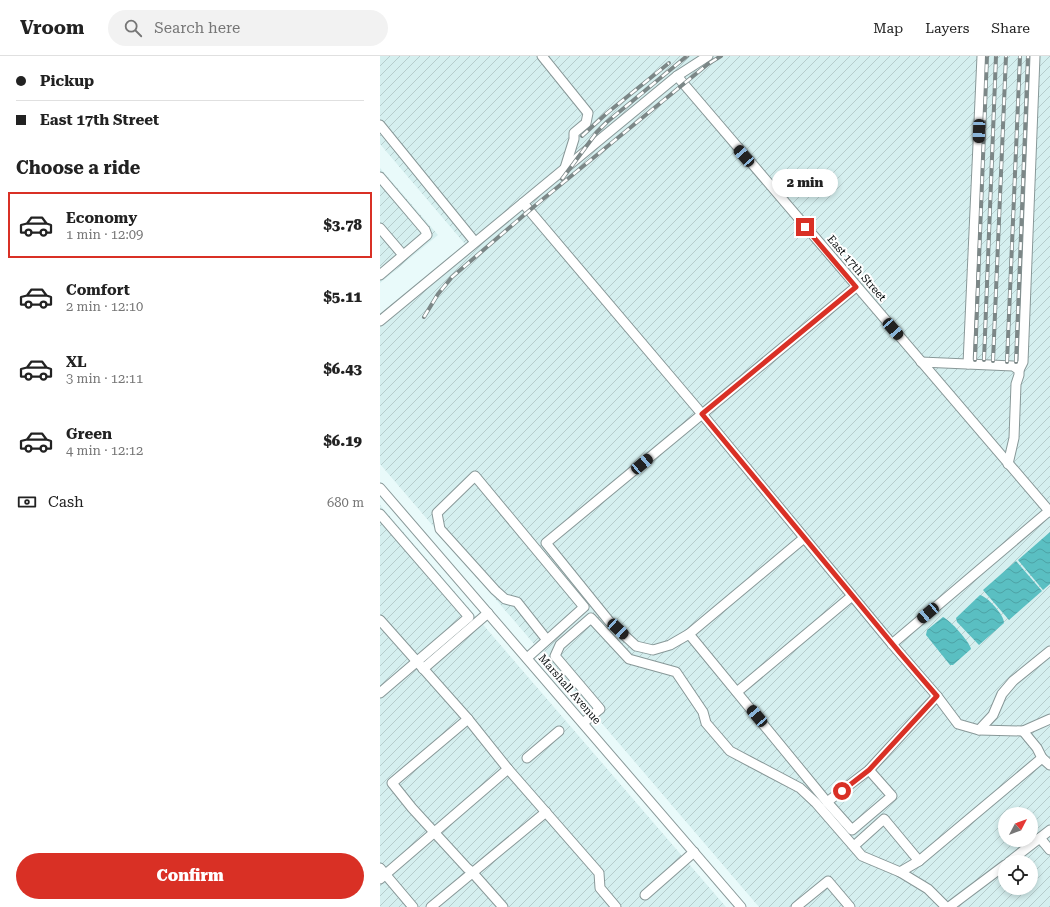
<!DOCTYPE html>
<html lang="en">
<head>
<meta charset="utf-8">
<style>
	body { margin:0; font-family:"Roboto Serif",serif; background:#f2f2f2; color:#222; height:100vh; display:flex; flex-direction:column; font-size:15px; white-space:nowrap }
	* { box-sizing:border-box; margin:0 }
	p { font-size:13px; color:#767676 }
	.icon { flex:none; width:22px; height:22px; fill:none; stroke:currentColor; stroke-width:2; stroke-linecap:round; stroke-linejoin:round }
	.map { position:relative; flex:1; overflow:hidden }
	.side { display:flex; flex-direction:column; background:#fff; width:380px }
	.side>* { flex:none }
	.top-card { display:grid; align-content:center; height:88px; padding:0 16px; background:#fff }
	.needle { width:26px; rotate:49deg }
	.buttons { position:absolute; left:618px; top:751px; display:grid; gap:8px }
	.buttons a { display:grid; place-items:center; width:40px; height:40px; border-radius:50%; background:#fff; box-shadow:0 2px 6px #0003; font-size:20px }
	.end { position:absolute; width:18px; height:18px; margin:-9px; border:5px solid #d93025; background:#fff; box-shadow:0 0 0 2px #fff }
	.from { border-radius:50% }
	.bubble { position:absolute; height:28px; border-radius:14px; background:#fff; box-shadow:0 2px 6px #0003; font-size:13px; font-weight:800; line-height:28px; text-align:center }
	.car { position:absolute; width:12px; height:24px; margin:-12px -6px; border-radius:5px; box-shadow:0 0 3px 1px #0007; background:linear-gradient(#222 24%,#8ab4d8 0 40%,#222 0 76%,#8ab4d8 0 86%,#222 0) }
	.top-card b { display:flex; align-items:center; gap:14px; height:38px; font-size:15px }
	.top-card b+b { border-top:1px solid #e0e0e0 }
	.top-card i { width:10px; height:10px; background:#222 }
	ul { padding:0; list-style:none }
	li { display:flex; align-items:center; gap:12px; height:66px; margin:0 8px 6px; padding:0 8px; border:2px solid transparent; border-radius:0px }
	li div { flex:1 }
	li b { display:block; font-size:15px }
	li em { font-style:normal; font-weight:800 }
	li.active { border-color:#d93025 }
	li>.icon { width:36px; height:36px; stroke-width:1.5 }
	h2 { padding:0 16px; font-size:18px; line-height:48px }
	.pay { display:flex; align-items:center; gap:10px; height:44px; padding:0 16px; font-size:15px }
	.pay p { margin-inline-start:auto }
	.cta { display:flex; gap:8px; margin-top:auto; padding:8px 16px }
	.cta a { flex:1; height:46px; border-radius:24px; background:#d93025; color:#fff; font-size:16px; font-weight:800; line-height:46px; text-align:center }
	header { display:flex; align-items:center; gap:24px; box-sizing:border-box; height:56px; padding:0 20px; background:#fff; border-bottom:1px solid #e0e0e0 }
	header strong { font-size:19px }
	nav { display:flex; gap:22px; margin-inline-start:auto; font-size:14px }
	.search { width:280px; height:36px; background:#f2f2f2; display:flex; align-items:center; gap:10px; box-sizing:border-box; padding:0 14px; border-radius:22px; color:#767676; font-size:15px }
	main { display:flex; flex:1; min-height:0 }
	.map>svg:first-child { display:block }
</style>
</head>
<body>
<header>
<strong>Vroom</strong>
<div class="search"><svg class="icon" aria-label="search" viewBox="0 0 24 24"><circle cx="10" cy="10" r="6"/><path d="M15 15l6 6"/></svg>Search here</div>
<nav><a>Map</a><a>Layers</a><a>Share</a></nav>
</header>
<main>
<section class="side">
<div class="top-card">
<b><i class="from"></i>Pickup</b>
<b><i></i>East 17th Street</b>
</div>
<h2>Choose a ride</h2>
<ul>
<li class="active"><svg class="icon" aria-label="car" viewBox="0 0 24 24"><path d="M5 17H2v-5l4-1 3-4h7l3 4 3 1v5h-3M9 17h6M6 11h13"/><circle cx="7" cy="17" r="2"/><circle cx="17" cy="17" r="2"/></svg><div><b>Economy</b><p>1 min · 12:09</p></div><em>$3.78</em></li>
<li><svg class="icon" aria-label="car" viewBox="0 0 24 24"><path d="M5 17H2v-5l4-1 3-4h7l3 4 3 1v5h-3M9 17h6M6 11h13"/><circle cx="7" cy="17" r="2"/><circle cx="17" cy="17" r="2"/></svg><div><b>Comfort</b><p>2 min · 12:10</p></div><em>$5.11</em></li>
<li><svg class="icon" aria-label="car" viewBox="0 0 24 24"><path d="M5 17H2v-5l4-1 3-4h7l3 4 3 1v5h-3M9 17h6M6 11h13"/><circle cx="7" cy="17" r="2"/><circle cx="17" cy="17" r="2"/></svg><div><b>XL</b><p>3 min · 12:11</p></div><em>$6.43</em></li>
<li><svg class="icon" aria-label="car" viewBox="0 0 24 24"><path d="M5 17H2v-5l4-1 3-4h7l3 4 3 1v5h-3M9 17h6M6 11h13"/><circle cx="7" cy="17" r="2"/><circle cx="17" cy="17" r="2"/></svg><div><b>Green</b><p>4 min · 12:12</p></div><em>$6.19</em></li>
</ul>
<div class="pay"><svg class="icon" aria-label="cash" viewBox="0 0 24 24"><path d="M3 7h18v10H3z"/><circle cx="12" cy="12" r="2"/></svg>Cash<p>680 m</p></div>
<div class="cta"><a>Confirm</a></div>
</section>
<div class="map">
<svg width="670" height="851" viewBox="0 0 670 851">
	<defs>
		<pattern id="industrial-furrows" width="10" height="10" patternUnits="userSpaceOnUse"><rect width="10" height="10" fill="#d5efef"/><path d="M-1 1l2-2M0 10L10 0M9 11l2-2" fill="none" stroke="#b6cccc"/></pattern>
		<pattern id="water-waves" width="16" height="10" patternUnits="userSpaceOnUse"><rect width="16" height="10" fill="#5abfc2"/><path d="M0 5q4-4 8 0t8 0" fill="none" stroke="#4da3a6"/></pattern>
	</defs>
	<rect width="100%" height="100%" fill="#e9fafa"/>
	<g fill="url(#industrial-furrows)" fill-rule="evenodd">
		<path d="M0,0h670v851h-291l-379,-443v-150l85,-70 -85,-100zM625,758h26v26h-26zM625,806h26v26h-26z"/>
		<path d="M0,112l58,67 -58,48z"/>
		<path d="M0,449l346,402h-346z"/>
	</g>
	<g fill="url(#water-waves)">
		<path d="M670,476v52l-7,6 -25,-30z"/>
		<path d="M636,505l26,30 -33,29 -26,-30z"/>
		<path d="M600,539c8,2 24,20 24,28l-25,22 -22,-23 -1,-4z"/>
		<path d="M563,561c7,3 26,24 28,32l-18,16h-3l-24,-30 1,-5z"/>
	</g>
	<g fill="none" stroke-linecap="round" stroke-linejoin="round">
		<defs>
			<g id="minor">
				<path d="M162,0l46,57 -2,10 -12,10v6l-9,29"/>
				<path d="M297,20l373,436"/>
				<path d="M0,69l95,117"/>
				<path d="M0,121l45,53 2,5 -47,40"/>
				<path d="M143,147l179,211 190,230 45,52"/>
				<path d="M0,172l23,27"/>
				<path d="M0,265l297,-245 31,-20"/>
				<path d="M541,306l92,4 6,4v5l-3,9 -2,54 -6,26"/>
				<path d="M588,308l14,-308"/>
				<path d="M639,314l4,-8 12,-306"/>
				<path d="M0,432l361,419"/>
				<path d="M0,458l89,103 -89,76"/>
				<path d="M424,482l-115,96 -19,11 -17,5 -17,-4 -27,-25 -63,-78 310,-256"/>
				<path d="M0,564l88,99 40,50 91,104 1,15 16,19"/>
				<path d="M309,578l138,168 25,28 40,-34 -23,-26"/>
				<path d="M512,588l157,-133"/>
				<path d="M147,602l57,-51 -109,-131 -38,37 3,16 55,61 10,9 12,3 30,38"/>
				<path d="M43,613l65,-56"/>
				<path d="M357,636l115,-96"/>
				<path d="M88,663l-76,64 20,25 55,60 5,4 31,35"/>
				<path d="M203,667l17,-14 -45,-53 5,-11 31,-27 38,41 47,13 27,40 3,11 24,28 70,37 16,15 46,53 38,16 28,17 18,18"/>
				<path d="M599,674l14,-15 9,-21 11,-13 37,-30"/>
				<path d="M147,702l32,-27"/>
				<path d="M662,702l-5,-10 -14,-17 27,-12"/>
				<path d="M447,746l42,-32 68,-74 21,28 21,6 44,1"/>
				<path d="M660,782l10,12"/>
				<path d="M474,790l30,-27 35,42"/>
				<path d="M629,806l41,-32"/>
				<path d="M0,812l33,39"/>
				<path d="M520,816l19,-11 123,-103 8,7"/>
				<path d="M0,823l128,-110"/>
				<path d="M265,839l49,-43"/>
				<path d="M51,851l115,-95"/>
				<path d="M416,851l32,-26 22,26"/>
				<path d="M569,851l56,-42"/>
			</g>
		</defs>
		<use href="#minor" stroke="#889898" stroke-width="11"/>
		<use href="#minor" stroke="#fff" stroke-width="9"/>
		<defs>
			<g id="rail">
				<path d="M202,80l25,-23 62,-50"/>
				<path d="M182,123l35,-47 10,-10 80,-66"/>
				<path d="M44,261l14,-23 14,-17 85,-73 171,-140 13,-8"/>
				<path d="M595,304l12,-304"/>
				<path d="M604,304l12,-304"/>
				<path d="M613,305l13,-305"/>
				<path d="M627,306l13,-306"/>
				<path d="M636,306l12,-306"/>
			</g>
		</defs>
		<use href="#rail" stroke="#7c8787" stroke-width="4"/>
		<use href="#rail" stroke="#fff" stroke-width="2.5" stroke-dasharray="8" stroke-linecap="butt"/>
	</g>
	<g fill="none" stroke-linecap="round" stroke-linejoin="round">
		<path stroke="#d93025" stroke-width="5" d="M425,171l51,60 -154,127 198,239 37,43 -68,74 -27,21"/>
	</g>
	<g text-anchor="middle" stroke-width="4" stroke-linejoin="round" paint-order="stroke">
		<g font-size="11" fill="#090e0f" stroke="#fff">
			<text transform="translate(477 212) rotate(49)" y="4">East 17th Street</text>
			<text transform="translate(190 633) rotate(49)" y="4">Marshall Avenue</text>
		</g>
	</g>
</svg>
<div class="buttons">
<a><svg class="needle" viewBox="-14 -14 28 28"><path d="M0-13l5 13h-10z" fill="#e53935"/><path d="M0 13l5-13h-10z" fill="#767676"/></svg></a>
<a><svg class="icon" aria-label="locate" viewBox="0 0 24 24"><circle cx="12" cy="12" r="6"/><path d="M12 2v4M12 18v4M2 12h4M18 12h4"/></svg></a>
</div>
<i class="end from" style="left:462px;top:735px"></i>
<i class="end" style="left:425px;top:171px"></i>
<div class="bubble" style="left:392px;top:113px;width:66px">2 min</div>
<i class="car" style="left:599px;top:75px;rotate:182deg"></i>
<i class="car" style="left:364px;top:100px;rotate:319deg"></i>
<i class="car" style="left:513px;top:273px;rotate:139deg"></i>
<i class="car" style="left:262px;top:408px;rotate:50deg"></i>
<i class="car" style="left:548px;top:557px;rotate:230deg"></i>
<i class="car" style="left:238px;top:573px;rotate:133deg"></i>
<i class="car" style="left:377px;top:660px;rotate:320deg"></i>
</div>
</main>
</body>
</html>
